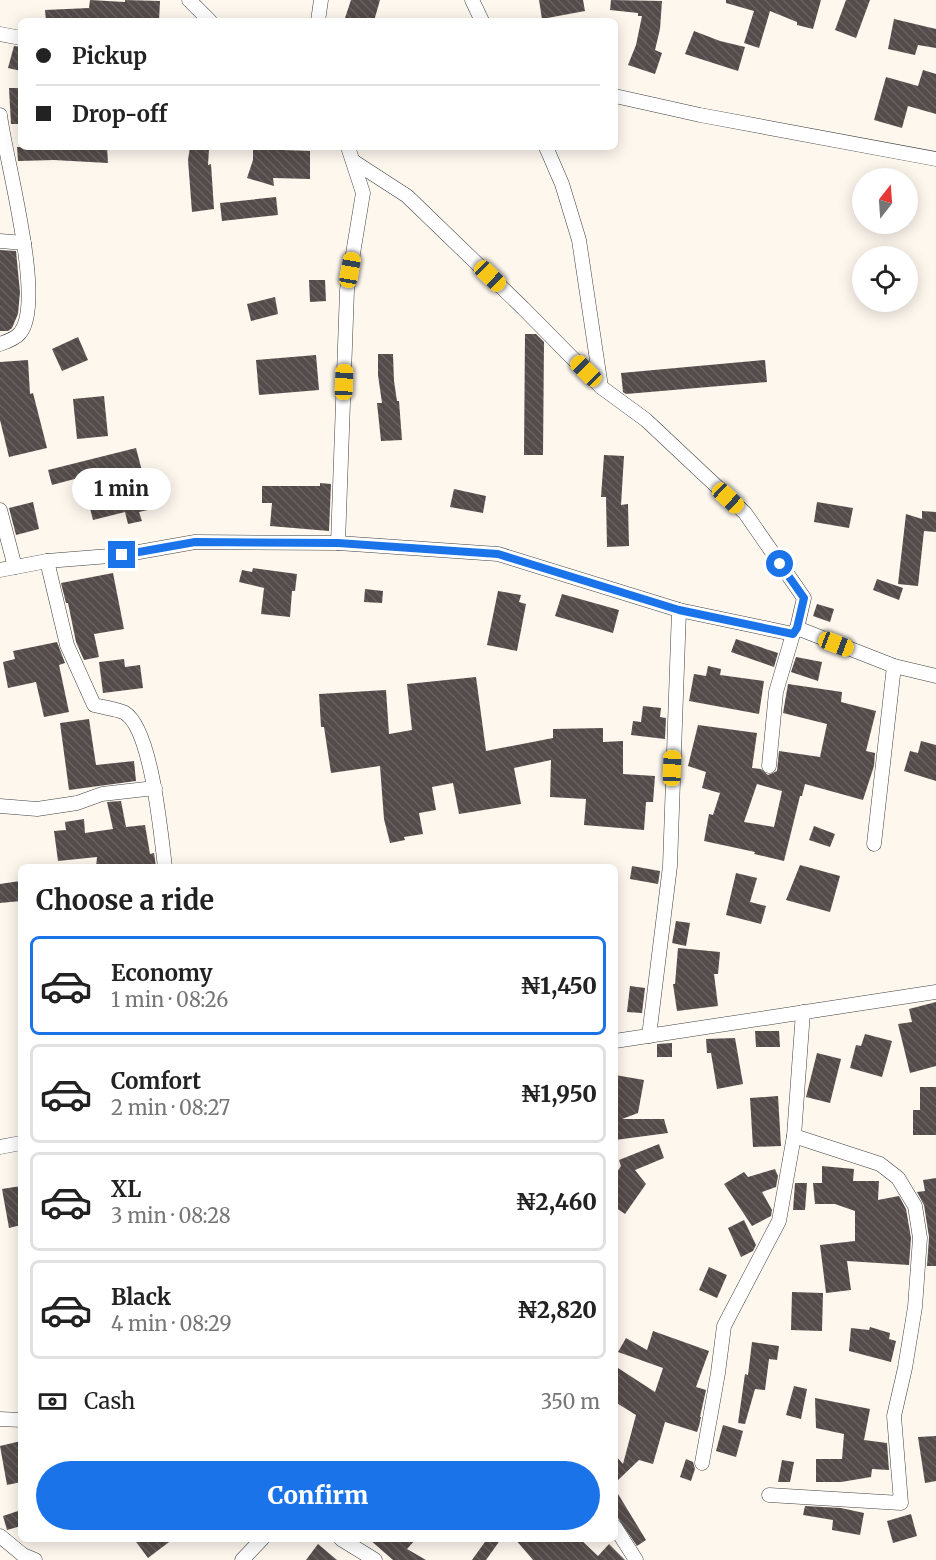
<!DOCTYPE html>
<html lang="en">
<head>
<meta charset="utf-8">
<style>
	body { margin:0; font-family:Merriweather,serif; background:#f2f2f2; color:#222; height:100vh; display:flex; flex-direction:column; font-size:22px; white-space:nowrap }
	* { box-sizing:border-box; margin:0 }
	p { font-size:20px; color:#767676 }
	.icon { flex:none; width:33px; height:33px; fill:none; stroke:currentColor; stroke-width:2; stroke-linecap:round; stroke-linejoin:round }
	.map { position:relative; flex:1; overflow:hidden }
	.sheet { position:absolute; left:18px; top:864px; width:600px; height:678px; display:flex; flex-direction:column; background:#fff; border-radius:9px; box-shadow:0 3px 15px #0003 }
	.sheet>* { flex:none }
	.guide { position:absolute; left:18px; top:18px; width:600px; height:132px; border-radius:9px; box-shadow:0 3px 15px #0003; display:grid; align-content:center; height:132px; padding:0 18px; background:#fff }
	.needle { width:39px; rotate:17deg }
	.tools { position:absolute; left:852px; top:168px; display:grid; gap:12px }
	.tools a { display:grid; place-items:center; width:66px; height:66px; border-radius:50%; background:#fff; box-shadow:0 3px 15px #0003; font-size:30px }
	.end { position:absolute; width:27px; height:27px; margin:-14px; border:8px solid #1a73e8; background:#fff; box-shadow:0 0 0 3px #fff }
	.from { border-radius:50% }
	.bubble { position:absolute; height:42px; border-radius:21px; background:#fff; box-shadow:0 3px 15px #0003; font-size:20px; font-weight:800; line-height:42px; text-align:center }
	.car { position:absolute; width:18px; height:36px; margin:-18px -9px; border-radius:8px; box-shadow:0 0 4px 2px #0007; background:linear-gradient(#f5c518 24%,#345 0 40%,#f5c518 0 76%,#345 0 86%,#f5c518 0) }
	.guide b { display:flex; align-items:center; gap:21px; height:57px; font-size:22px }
	.guide b+b { border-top:2px solid #e0e0e0 }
	.guide i { width:15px; height:15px; background:#222 }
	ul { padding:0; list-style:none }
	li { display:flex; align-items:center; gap:18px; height:99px; margin:0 12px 9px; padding:0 6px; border:3px solid #e0e0e0; border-radius:9px }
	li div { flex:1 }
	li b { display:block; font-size:22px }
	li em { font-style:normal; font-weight:800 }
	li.current { border-color:#1a73e8 }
	li>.icon { width:54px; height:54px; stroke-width:1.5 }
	h2 { padding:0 18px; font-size:27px; line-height:72px }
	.pay { display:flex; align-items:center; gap:15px; height:66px; padding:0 18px; font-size:22px }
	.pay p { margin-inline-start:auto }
	.button { display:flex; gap:12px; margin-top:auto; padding:12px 18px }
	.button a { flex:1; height:69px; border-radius:36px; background:#1a73e8; color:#fff; font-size:24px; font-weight:800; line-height:69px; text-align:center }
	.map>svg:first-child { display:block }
</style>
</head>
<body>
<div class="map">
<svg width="936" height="1560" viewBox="0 0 936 1560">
	<defs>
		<pattern id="building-back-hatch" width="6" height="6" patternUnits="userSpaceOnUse" patternTransform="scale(1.5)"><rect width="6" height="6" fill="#544c4a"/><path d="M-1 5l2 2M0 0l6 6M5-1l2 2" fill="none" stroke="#686160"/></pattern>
	</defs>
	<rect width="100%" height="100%" fill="#fdf7ee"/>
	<g fill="url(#building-back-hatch)" fill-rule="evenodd">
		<path d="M90,0l35,2v-2l35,1 -1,20h-113l-1,-11 44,-2z"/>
		<path d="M351,0h29l-6,21h-30z"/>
		<path d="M539,0h44l2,11 -43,8z"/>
		<path d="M611,0l51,1 -2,28 -5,21 7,3 -7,21 -27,-9 8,-20 6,-29h-4v-3l-28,-3z"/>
		<path d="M726,0h95l-8,29 -16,-4v-3l-27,-11 -11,37 -15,-5 10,-32 -28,-8z"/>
		<path d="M846,0h24l-14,38 -21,-8z"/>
		<path d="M894,19l42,10v19l-18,-3 -3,10 -27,-6z"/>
		<path d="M694,31l26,10 25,6 -7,24 -53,-17z"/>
		<path d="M14,46l7,1v24l-13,-3z"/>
		<path d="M923,70l13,4v40l-28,-8 -6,22 -28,-8 12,-43 32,9z"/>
		<path d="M9,88h12v36h-10z"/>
		<path d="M17,147h90l1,16 -54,-3 -36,1z"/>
		<path d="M190,147l19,2 -1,16 3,-1 3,45 -22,3 -4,-52z"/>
		<path d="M253,149l57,2v28l-37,-1 1,8 -27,-8 6,-18z"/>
		<path d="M276,197l2,18 -56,6 -2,-18z"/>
		<path d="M0,250l16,1 4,41 -2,22 -6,14 -4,3h-8z"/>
		<path d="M309,280h16l1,21 -16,1z"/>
		<path d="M275,297l3,17 -27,7 -4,-17z"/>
		<path d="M525,334h11l8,8 -1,113h-19z"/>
		<path d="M78,337l10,23 -26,11 -10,-22z"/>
		<path d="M378,354h15l1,27 3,20h2l3,39 -21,1 -4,-38h5l-4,-28z"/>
		<path d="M316,355l3,35 -60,5 -3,-35z"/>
		<path d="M28,360l2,34 3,-1 14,55 -38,9 -9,-37v-58z"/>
		<path d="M765,360l2,22 -141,12 -3,-2 -2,-19z"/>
		<path d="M104,396l4,40 -31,3 -4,-40z"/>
		<path d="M136,448l16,61 -13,3 3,9 -14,3 -3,-12 -32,8 -11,-43 -30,8 -4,-15z"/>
		<path d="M604,455l20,1 -3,49 7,-1 1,42 -22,1 -1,-50h-5z"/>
		<path d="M320,483l11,1 -2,47 -59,-5 2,-23h-10v-17h58z"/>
		<path d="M454,489l32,7 -3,17 -33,-6z"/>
		<path d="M33,502l6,27 -23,6 -7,-27z"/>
		<path d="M817,502l36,6 -4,20 -35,-6z"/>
		<path d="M922,511l14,1v20l-12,-1 -6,55 -20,-2 8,-70 16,5z"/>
		<path d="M253,568l44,6 -2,17h-3l-2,26 -29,-3 3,-26 -25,-6 3,-12 10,2z"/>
		<path d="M113,573l11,56 -30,5 5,23 -15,3 -8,-18 -8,-39h-2l-5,-20z"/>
		<path d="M877,579l26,9 -4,12 -26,-10z"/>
		<path d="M365,589l18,2 -1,12 -18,-1z"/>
		<path d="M498,591l23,4 -2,7 7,2 -9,47 -30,-6z"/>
		<path d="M562,594l57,16 -6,23 -58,-17z"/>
		<path d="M817,604l17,5 -4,13 -17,-6z"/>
		<path d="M736,639l42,14 -4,14 -43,-15z"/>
		<path d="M57,642l8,21 -6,2 10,47 -25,5 -8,-35 -28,6 -5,-26 12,-3 -2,-8z"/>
		<path d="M796,657l26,5 -4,19 -27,-9z"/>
		<path d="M124,659l1,8 15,-2 3,23 -40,5 -4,-31z"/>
		<path d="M708,666l13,3 -1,6 44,6 -5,33 -70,-13 5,-27 12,2z"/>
		<path d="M476,677l10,74 67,-13v-9l50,-1v14l20,-1v33l32,2 -2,26h-7l-2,28 -60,-5 2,-26 -36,-2 1,-37 -37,8 7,36 -62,10 -6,-31 -21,4 4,23 -17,3 4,21 -19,3 1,3 -15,3 -6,-24 -4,-53 -49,7 -7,-46h-3l-2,-33 67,-4 3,44 23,-4 -5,-46z"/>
		<path d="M788,684l54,8 -1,10 35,9 -10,40 9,2 -1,13 -11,34 -58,-16 -3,12h-2l-16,65 -30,-7 1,-2 -51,-11 5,-27 4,1 7,-22 -18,-5 4,-16 -18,-6 10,-41 59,8 -5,35 9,1 7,6 9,-4 2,-20 41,6 7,-33 -44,-11zM757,784l25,7 -8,36 -30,-5z"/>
		<path d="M643,706l18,2 -1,9 6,1 -1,21 -34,-4 2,-14 8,1z"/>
		<path d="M89,719l7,46 38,-4 2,20 -67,9 -9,-67z"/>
		<path d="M921,741l15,4v36l-32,-10 6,-20 8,2z"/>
		<path d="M121,801l5,26 19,-2 5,29 4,-1 2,14h-60l1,-10 -39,4 -4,-30 12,-1 -1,-8 19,-3 1,14 28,-4 -6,-27z"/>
		<path d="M814,826l21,8 -5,13 -21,-7z"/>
		<path d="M800,865l40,11 -10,36 -44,-12z"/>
		<path d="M632,866l28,5 -2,13 -28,-5z"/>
		<path d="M736,873l21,5 -7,24 16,4 -5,18 -35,-9z"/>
		<path d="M20,881l1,20 -21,2v-19z"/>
		<path d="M676,921l14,2 -4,23 -14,-3z"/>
		<path d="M678,948l42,4 -2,22h-4l4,32 -41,5 -4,-27h2z"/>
		<path d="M630,986l15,2 -3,25 -15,-1z"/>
		<path d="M936,1002v64l-26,7 -12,-49 14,-2 -3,-13z"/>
		<path d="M755,1031h24l1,16h-24z"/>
		<path d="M865,1034l27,7 -10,36 -32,-9 6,-23 5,1z"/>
		<path d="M735,1038l8,46 -26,5 -6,-36h-4l-1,-14z"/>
		<path d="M672,1043v14h-15v-13z"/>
		<path d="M817,1053l24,6 -11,44 -24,-6z"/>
		<path d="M615,1075l29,5 -6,33 -16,6h42l4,14 -53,7z"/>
		<path d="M920,1087h16v48h-23v-25h7z"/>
		<path d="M778,1096l3,50 -28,1 -3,-49z"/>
		<path d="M659,1144l5,14 -29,12 11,14 -21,30 -10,-7v-32l6,-9 -2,-6z"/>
		<path d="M822,1166l32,3 -1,12h26l-1,19 21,-4 7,13 5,29 -2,27 -62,-4 4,29 -25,3 -6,-48 35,-4v-30l-20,-7h-20l-2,-21h9z"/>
		<path d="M775,1169l3,7 -2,11 -14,5 10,18 -1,6 -19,10 -28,-42 20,-12 4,5z"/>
		<path d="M936,1178v88h-9l2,-29 -5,-32 -7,-13 8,-1 -2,-11z"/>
		<path d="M795,1183h12l-2,27h-12z"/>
		<path d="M21,1186v39l-12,3 -7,-39z"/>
		<path d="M744,1220l12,25 -3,6 -12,6 -13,-29z"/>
		<path d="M709,1267l18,8 -10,23 -18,-8z"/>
		<path d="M792,1292l31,1 -1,38 -31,-1z"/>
		<path d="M870,1327l20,6 -1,6 7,2 -5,21 -42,-11 2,-23 18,2z"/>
		<path d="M653,1331l56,20 -13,36 10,3 -6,27h1l-2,9 -2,6 -32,-10 -12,42 -14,-4 -24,23v-28l8,9 13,-49 -21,-13v-36l40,26 8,-24 -45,-16 8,-14 21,12z"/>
		<path d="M752,1342l27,4 -2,14 -8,-1 -4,31 -10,-1 -10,35 -7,-1 7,-49 3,1z"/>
		<path d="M794,1386l13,3 -6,30 -15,-4z"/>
		<path d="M815,1398l55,11 -6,31 23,3 2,27 -17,-1 -1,8 -30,5h-25v-23h26l2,-25 -28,-6z"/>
		<path d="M723,1425l20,6 -7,26 -20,-6z"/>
		<path d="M936,1436v45l-11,2 -7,-46z"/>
		<path d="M21,1441v41l-14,3 -7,-39z"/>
		<path d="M686,1459l7,3 2,7 -4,12 -11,-4z"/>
		<path d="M782,1460l12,2 -4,20h-12z"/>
		<path d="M615,1489l31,51 -9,6 -22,-32z"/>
		<path d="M805,1506l36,2 23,5 -4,22 -28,-5 1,-10 -30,-5z"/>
		<path d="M21,1510v16l-14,4 -4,-14z"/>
		<path d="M911,1514l6,22 -24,7 -6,-22z"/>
		<path d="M134,1539h39l-25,19z"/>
		<path d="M369,1539h47l-9,10 19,11h-33z"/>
		<path d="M487,1539h14l-15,21h-14z"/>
		<path d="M515,1539h65l18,17 11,-12 16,16h-92z"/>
		<path d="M318,1544l19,16h-31z"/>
	</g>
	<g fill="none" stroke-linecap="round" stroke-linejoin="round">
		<defs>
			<g id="minor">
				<path d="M189,0l21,21"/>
				<path d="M472,0l10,21"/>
				<path d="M318,21l3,-21"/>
				<path d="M0,34l21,4"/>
				<path d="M615,96l85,19 236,44"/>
				<path d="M0,115c5,43 46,187 20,218 -4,5 -14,9 -20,11"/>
				<path d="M546,147l16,37 17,56 22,147"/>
				<path d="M353,161l54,35 116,112 78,79 45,33 99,93 59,85 -7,30"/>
				<path d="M0,241l24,2"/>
				<path d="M0,510l15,57"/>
				<path d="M338,543l9,-253 16,-97 -15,-46"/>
				<path d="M47,561l20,84 27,60c8,2 26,5 31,8 27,17 36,123 40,154"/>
				<path d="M0,570l47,-9 75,-6 73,-13 143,1 160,11 181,56 114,24 4,-6 97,38 42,10"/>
				<path d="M769,766l7,-74 17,-58"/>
				<path d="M0,806l37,3 40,-6 25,-9 53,-6"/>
				<path d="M874,844l20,-178"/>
				<path d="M649,1036l21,-170 9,-256"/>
				<path d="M615,1041l321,-49"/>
				<path d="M0,1147l21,-4"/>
				<path d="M0,1419l21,1"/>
				<path d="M702,1463l16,-90 6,-47 55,-105 15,-85 9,-124"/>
				<path d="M769,1495l132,8 -7,-87 11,-48 10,-61 5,-69 -5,-32 -17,-28 -18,-14 -86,-28"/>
				<path d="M615,1527l21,33"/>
				<path d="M0,1536l23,19 12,5"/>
				<path d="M341,1539l34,21"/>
				<path d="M242,1560l20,-21"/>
			</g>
		</defs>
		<use href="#minor" stroke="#404040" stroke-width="15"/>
		<use href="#minor" stroke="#fff" stroke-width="14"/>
	</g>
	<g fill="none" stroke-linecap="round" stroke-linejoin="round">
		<path stroke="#1a73e8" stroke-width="8" d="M122,555l73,-13 143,1 160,11 181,56 114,24 4,-6 7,-30 -24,-34"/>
	</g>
</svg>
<div class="tools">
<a><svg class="needle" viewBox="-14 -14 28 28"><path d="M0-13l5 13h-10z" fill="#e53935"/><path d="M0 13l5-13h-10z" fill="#767676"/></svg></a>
<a><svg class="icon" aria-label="locate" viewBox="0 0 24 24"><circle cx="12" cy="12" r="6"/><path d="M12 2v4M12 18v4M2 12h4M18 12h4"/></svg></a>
</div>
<i class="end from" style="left:780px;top:564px"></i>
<i class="end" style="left:122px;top:555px"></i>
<div class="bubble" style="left:72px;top:468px;width:99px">1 min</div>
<i class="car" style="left:350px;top:270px;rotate:10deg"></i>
<i class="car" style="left:490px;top:276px;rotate:134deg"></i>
<i class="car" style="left:586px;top:371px;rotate:315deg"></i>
<i class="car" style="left:344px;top:382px;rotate:2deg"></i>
<i class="car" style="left:728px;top:498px;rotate:133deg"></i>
<i class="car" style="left:836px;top:644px;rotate:111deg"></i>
<i class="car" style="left:672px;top:768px;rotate:2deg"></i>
<div class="guide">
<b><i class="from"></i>Pickup</b>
<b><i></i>Drop-off</b>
</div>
<section class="sheet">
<h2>Choose a ride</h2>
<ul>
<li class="current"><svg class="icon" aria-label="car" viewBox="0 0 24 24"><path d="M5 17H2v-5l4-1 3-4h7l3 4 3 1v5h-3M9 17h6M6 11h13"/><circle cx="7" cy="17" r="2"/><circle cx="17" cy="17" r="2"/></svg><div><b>Economy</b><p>1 min · 08:26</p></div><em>₦1,450</em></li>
<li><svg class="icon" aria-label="car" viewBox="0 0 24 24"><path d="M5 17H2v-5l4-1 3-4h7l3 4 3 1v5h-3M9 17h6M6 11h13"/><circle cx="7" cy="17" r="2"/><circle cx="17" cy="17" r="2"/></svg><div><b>Comfort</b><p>2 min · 08:27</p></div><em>₦1,950</em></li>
<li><svg class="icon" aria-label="car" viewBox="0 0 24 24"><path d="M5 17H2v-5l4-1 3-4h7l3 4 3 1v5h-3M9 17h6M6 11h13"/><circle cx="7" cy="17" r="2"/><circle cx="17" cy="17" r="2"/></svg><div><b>XL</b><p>3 min · 08:28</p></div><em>₦2,460</em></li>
<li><svg class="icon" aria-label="car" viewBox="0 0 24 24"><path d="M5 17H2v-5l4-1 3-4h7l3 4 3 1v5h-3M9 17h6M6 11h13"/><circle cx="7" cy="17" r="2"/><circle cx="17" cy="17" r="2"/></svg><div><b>Black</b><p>4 min · 08:29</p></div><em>₦2,820</em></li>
</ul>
<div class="pay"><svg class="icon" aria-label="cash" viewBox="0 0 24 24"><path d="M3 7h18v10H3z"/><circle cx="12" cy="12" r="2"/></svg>Cash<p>350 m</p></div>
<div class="button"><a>Confirm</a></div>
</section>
</div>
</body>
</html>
